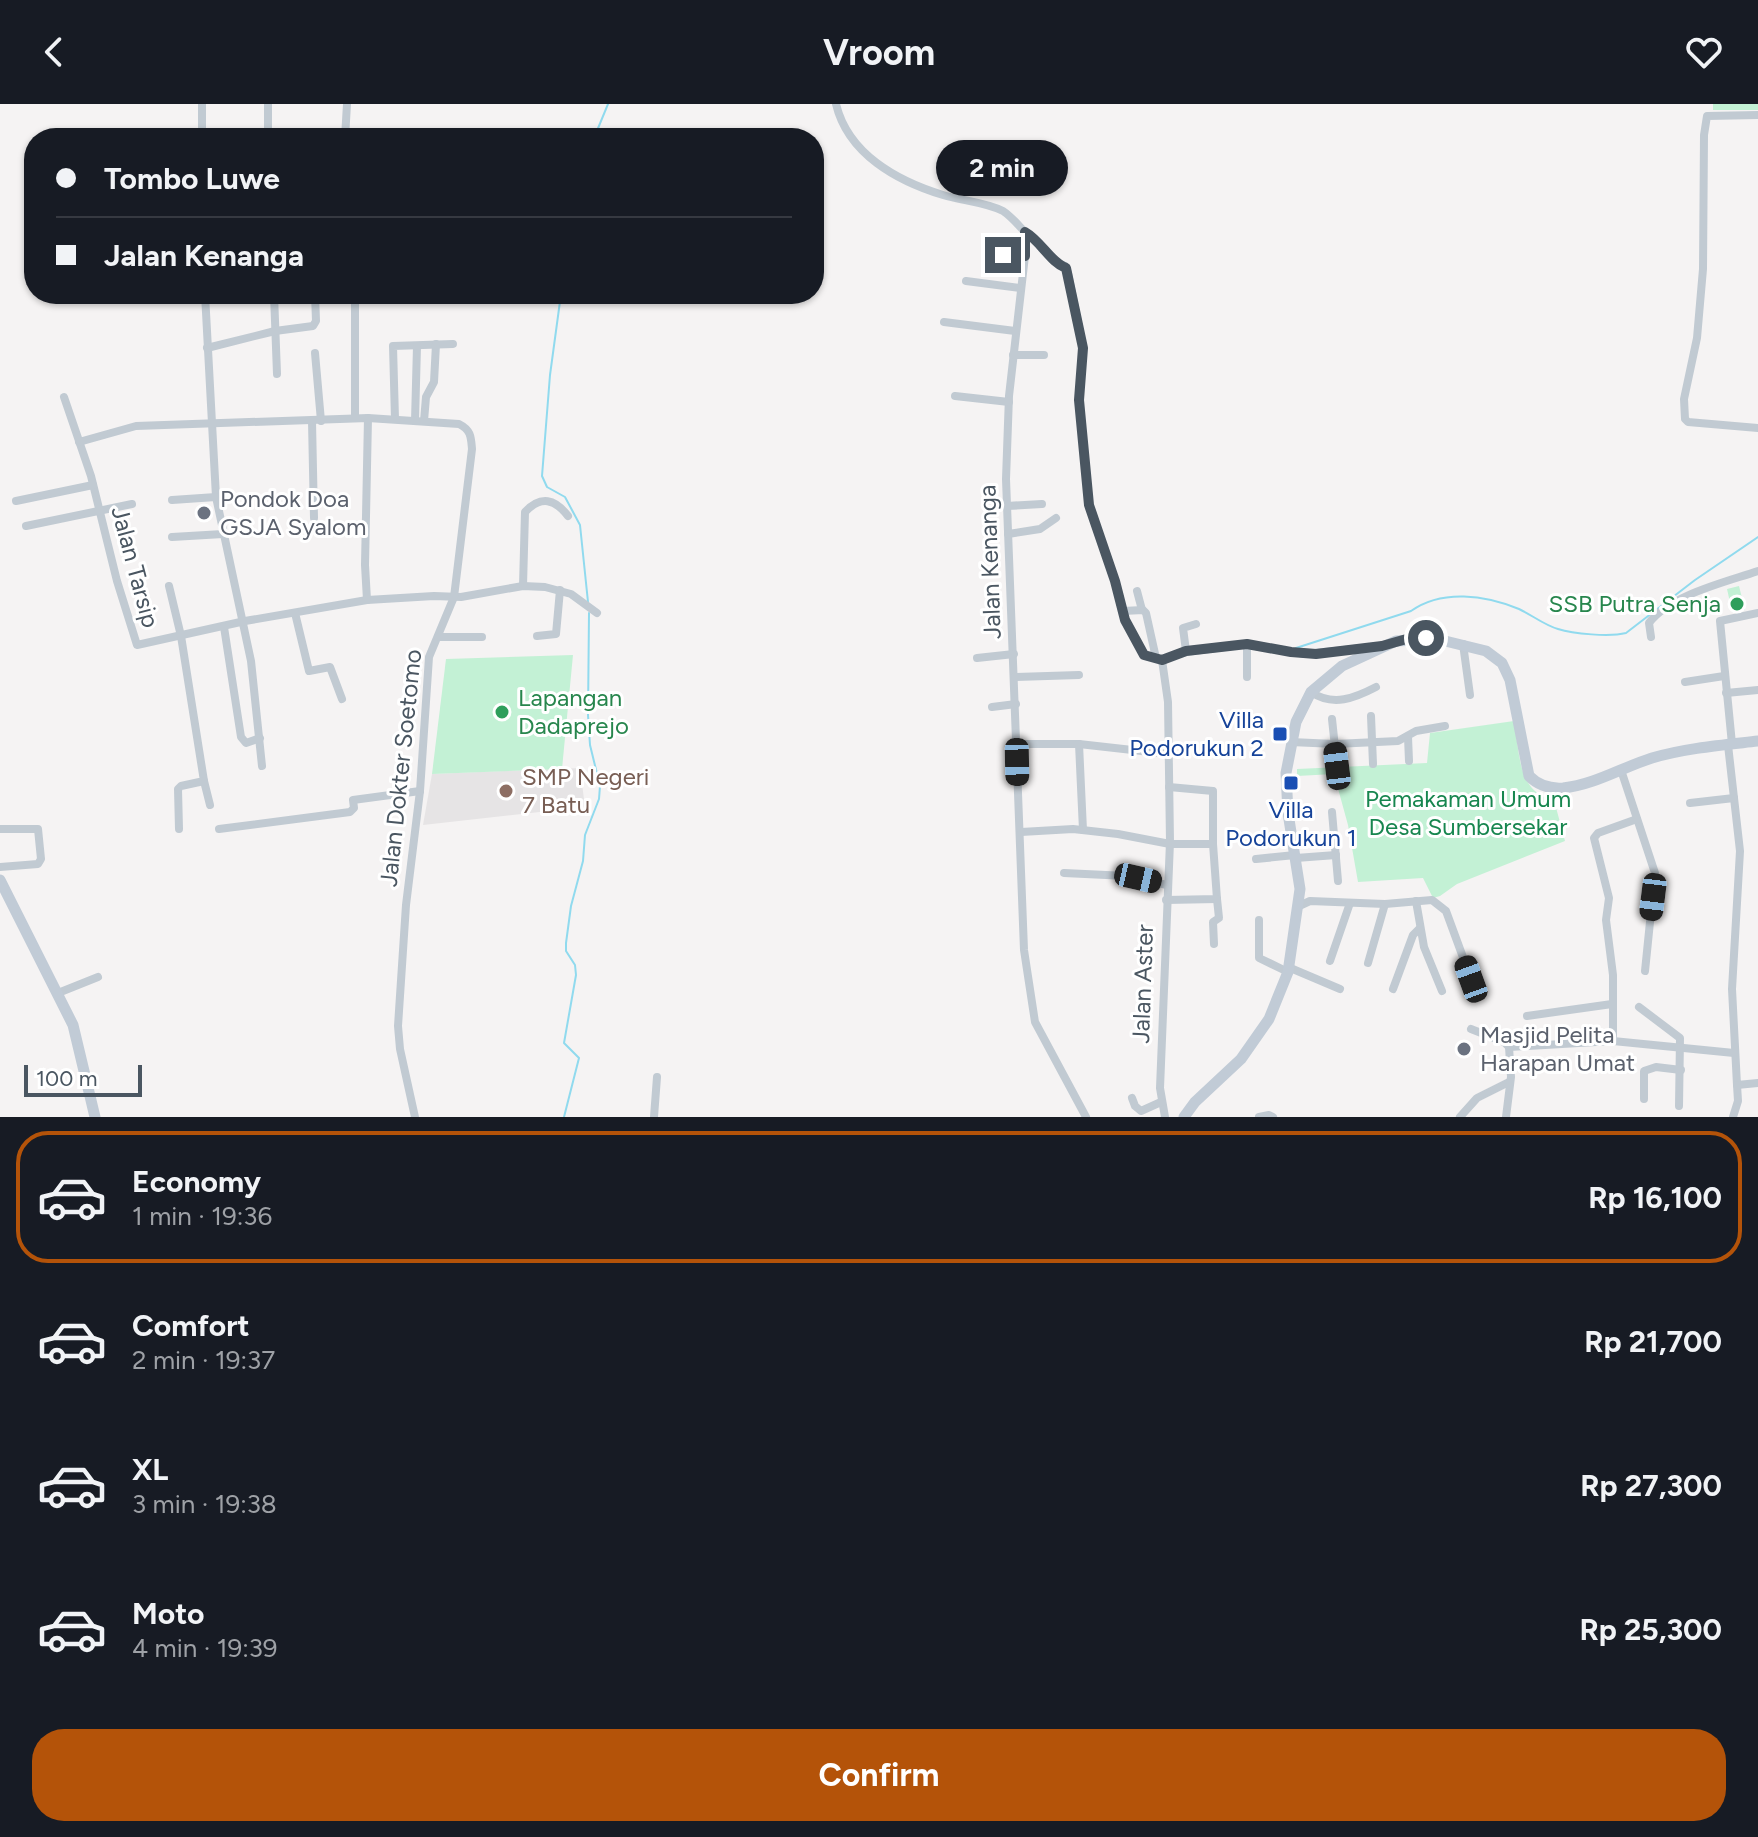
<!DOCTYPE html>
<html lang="en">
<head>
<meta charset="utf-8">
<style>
	body { margin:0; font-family:Figtree,sans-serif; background:#20242c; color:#f1f3f6; height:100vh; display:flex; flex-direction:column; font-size:30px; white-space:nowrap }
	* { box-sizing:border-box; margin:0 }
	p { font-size:26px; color:#9ea1a6 }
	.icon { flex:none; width:44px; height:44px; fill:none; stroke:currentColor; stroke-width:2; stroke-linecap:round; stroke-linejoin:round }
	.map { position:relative; height:1013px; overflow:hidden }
	.details { display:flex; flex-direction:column; background:#171b24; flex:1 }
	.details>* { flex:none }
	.guide { position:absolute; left:24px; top:24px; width:800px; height:176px; border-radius:32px; box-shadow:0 2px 6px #0004; display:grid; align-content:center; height:176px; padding:0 32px; background:#171b24 }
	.scale { position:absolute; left:24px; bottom:20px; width:118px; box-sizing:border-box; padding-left:8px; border:4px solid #4a5661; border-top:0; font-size:22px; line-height:28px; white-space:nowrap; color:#4a5661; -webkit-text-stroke:6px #fff; paint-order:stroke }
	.end { position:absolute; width:36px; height:36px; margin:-18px; border:10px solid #4a5661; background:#fff; box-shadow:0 0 0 4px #fff }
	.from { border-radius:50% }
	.bubble { position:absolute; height:56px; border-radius:28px; background:#171b24; box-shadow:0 2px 6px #0004; font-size:26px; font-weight:700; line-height:56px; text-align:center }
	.car { position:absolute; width:24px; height:48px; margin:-24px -12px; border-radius:10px; box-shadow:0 0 6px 2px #0007; background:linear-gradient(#222 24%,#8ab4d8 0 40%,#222 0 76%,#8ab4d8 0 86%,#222 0) }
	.guide b { display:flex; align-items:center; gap:28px; height:76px; font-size:30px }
	.guide b+b { border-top:2px solid #363941 }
	.guide i { width:20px; height:20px; background:#f1f3f6 }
	ul { padding:14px 0 0; list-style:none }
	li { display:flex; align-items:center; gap:24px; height:132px; margin:0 16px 12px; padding:0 16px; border:4px solid transparent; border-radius:32px }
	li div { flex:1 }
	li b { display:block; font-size:30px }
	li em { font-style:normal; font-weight:700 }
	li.current { border-color:#b45309 }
	li>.icon { width:72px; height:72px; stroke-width:1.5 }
	.primary-button { display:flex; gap:16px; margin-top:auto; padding:16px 32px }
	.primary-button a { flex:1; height:92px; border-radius:32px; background:#b45309; color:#fff; font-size:32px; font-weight:700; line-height:92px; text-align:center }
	header { display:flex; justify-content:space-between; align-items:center; height:104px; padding:0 32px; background:#171b24; font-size:36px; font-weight:700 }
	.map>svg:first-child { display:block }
</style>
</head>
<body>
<header><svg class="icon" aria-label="back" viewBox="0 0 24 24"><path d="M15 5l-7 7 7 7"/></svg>Vroom<svg class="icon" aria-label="heart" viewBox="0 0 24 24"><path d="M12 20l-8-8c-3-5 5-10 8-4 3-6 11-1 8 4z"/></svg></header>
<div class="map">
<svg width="1758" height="1013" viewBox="0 0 1758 1013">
	<rect width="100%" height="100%" fill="#f5f3f3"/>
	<path fill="#e6e4e5" d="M580,664l5,39 -162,18 9,-51z"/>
	<g fill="#c3f1d5">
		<rect x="1713" y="0" width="45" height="6"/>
		<path d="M1739,482l6,24 -13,1 -5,-22z"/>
		<path d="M573,551l-11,114 -130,5 14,-115z"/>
		<path d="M1514,617c6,32 3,72 40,79l11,41 -108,43 -17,12 -7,2 -10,-20 -65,4 -10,-57 -14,-51 -37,2v-7l130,-6 3,-30z"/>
	</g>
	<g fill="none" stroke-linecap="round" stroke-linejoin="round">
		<g stroke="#90daee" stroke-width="2">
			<path d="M594,34l14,-34"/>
			<path d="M561,190l-11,81 -8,101 5,11 18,10 15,28 8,77"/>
			<path d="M1296,544l115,-37c31,-22 74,-16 108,-2 13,6 25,16 39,20 15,5 52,8 68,4l69,-53 63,-43"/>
			<path d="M564,1013l15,-59 -15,-15 12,-68 -1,-10 -9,-14v-8l5,-37 12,-45 2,-26 14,-36 1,-13 -10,-41 -2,-30 1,-102"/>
		</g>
		<g stroke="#c1cad2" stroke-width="8">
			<path d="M836,0c12,50 61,77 107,91 20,6 42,7 60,16 9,6 15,14 22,21l1,15 -17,149 -3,83 18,471 11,72 51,95"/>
			<path d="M1758,11l-51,1 -3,19 -1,134 -6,69 -13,61 1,20 3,3 70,6"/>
			<path d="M202,34v-34"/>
			<path d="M268,34v-34"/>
			<path d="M345,34l2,-34"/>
			<path d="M1025,128c15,9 24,30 40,34l3,7 15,75 -4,52 10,105 23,66 13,49 19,35 18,5"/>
			<path d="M986,150l39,2"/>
			<path d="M966,177l54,7"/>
			<path d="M205,190l11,203 35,164 11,105"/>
			<path d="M274,190l3,80"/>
			<path d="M944,218l71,9"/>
			<path d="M207,244l68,-17 38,-5 3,-5 -1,-27"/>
			<path d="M315,249l6,68"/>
			<path d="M1013,251h31"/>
			<path d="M955,292l54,6"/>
			<path d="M64,293l27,79 26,105 20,64 108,-24 122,-21 67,-4 27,1 62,-11 22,1 26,7 26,19"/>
			<path d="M355,314v-124"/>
			<path d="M395,315l-2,-73 60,-2"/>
			<path d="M312,317l2,97"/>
			<path d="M415,317l2,-75"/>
			<path d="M424,317l2,-24 8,-15 2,-38"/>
			<path d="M79,338l57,-16 232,-8 91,6c12,6 12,13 13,25l-18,148 -25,60 -9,134 -14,114 -8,121 2,23 15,68"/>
			<path d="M172,396l44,-3"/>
			<path d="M16,397l77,-16"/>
			<path d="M1007,402l35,-2"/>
			<path d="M26,422l106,-22"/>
			<path d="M1008,430l32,-5 16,-11"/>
			<path d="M172,433l51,-3"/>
			<path d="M169,482l12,50 23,145 -23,5 -3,3 1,40"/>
			<path d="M523,482l2,-74c16,-17 30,-13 43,4"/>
			<path d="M1137,487l5,19"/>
			<path d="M367,496l-2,-35 3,-147"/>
			<path d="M1123,507l20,-1 3,3 10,45"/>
			<path d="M295,509l14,58 21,-4 12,32"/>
			<path d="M224,523l17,110 5,6 14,-5"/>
			<path d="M537,532l19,-2 4,-44"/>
			<path d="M438,533h44"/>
			<path d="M1651,533l-2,-14c21,-28 77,-41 109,-52"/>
			<path d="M1247,540v33"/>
			<path d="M1463,540l7,51"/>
			<path d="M1186,547l-3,-23 13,-4"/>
			<path d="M977,554l37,-4"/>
			<path d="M1162,556l6,42 2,140 -10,246 5,29"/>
			<path d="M1162,556l17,-7 68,-9 58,10 77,-8"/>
			<path d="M1015,573l64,-2"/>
			<path d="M1685,578l39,-6"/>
			<path d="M1311,588c22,15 44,6 65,-5"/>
			<path d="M1726,589l32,-3"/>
			<path d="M992,603l24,-3"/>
			<path d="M1371,612l2,48"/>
			<path d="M1332,615l5,47"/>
			<path d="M1408,633l1,24"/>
			<path d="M1291,638l44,2 63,-3 18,-10 29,-5"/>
			<path d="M1017,640h62l89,10"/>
			<path d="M1079,640l4,86"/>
			<path d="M1732,640l-12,-123 38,-8"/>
			<path d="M1728,641l12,106 -8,138 5,96 21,-2"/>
			<path d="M1621,666l34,103 -10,98"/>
			<path d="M204,677l6,24"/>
			<path d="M1169,683l44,4v53"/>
			<path d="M1690,699l44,-5"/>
			<path d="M1332,708l6,69"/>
			<path d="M0,725h38l3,30 -3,5 -38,3"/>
			<path d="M219,725l131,-17 4,-4 -1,-8 67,-9"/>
			<path d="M1021,728l52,-3 45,5 52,10h43l4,55 -51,1"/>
			<path d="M1296,754l40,-3"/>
			<path d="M1256,755l39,-4"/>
			<path d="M1064,769l63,3 40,9"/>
			<path d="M1416,797l8,46 18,44"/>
			<path d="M1297,803l13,-6 75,3 47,-4 14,11 25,68"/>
			<path d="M1259,816v38l29,14"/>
			<path d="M1214,840l-1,-22 6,-4 -2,-19"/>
			<path d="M1330,857l20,-58"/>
			<path d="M1368,859l17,-59"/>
			<path d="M1288,863l52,22"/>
			<path d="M1393,885l20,-54 6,-6"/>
			<path d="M58,889l40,-16"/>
			<path d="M1639,903l41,31 -1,68"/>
			<path d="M1527,912l85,-12"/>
			<path d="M1471,925l33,13 5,5 104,-6 121,12"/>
			<path d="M1613,937v-66l-7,-55 3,-22 -15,-60 4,-5 39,-14"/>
			<path d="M1132,994l3,8 6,5 20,-9"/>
			<path d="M1644,995v-28l12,-4 25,3"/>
			<path d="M654,1013l3,-40"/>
			<path d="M1259,1013l10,-2 4,2"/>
			<path d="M1460,1013l17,-19 32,-16"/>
			<path d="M1506,1013l5,-40 -2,-30"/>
			<path d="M1733,1013l5,-16 -1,-16"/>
		</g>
		<g stroke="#c1cbd6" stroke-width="11">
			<path d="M0,776l73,145 22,92"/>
			<path d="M1184,1013l11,-15 46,-43 28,-40 19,-47 12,-83 -12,-76 -2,-40 10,-51 15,-30 31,-26 54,-25 41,-2 49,12 16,12 8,17 19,96c9,9 20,13 34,12 31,-3 60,-21 89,-30 34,-10 71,-13 106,-17"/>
		</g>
	</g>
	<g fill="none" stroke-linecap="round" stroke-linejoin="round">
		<path stroke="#4a5661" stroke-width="10" d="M1003,151l22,1v-24c16,9 25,30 41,36l17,80 -4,52 10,105 26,76 10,39 19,35 18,5 24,-9 61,-7 44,8 25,2 66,-8 28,-8h16"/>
	</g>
	<g fill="#6b7280" stroke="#fff" stroke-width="3">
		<circle cx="204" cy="409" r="8"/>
		<circle cx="1464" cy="945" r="8"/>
	</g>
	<g fill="#2e9e5b" stroke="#fff" stroke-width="3">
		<circle cx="1737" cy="500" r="8"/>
		<circle cx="502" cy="608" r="8"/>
	</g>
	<g fill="#1a4fb4" stroke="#fff" stroke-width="3">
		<rect x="1272" y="622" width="16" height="16" rx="4"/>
		<rect x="1283" y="671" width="16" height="16" rx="4"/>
	</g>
	<circle fill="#8d6e63" stroke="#fff" stroke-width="3" cx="506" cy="687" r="8"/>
	<g text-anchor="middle" stroke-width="6" stroke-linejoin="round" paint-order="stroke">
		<g font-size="24" fill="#5b616d" stroke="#fff" text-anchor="start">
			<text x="220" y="403">Pondok Doa<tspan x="220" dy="28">GSJA Syalom</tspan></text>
			<text x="1480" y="939">Masjid Pelita<tspan x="1480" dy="28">Harapan Umat</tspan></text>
		</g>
		<g font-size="24" fill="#4a5661" stroke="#fff">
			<text transform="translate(990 458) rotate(-92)" y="8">Jalan Kenanga</text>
			<text transform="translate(135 463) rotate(75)" y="8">Jalan Tarsip</text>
			<text transform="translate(401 664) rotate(-84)" y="8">Jalan Dokter Soetomo</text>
			<text transform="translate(1143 880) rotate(-88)" y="8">Jalan Aster</text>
		</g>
		<g font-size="24" fill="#27864d" stroke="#fff" text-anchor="end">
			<text x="1721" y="508">SSB Putra Senja</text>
			<text x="518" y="602" text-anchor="start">Lapangan<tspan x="518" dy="28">Dadaprejo</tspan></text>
		</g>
		<g font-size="24" fill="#164399" stroke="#fff" text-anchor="end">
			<text x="1264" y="624">Villa<tspan x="1264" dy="28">Podorukun 2</tspan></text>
			<text x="1291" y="714" text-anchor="middle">Villa<tspan x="1291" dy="28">Podorukun 1</tspan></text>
		</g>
		<g font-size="24" fill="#785e54" stroke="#fff" text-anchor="start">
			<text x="522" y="681">SMP Negeri<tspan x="522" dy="28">7 Batu</tspan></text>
		</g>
		<g font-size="24" fill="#17864f" stroke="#fff">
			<text x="1468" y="703">Pemakaman Umum<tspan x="1468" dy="28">Desa Sumbersekar</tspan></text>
		</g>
	</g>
</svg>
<div class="scale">100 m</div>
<i class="end from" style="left:1426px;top:534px"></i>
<i class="end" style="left:1003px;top:151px"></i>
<div class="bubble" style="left:936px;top:36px;width:132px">2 min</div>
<i class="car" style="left:1017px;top:658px;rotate:179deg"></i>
<i class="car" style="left:1337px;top:662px;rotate:353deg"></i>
<i class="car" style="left:1138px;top:774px;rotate:103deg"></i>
<i class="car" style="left:1653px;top:793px;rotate:187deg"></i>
<i class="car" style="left:1471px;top:875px;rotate:340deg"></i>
<div class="guide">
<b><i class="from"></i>Tombo Luwe</b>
<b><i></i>Jalan Kenanga</b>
</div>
</div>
<section class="details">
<ul>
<li class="current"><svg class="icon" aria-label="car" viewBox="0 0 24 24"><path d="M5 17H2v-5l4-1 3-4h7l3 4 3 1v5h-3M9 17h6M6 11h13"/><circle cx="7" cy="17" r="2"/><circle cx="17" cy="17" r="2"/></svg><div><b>Economy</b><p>1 min · 19:36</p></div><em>Rp 16,100</em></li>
<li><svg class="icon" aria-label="car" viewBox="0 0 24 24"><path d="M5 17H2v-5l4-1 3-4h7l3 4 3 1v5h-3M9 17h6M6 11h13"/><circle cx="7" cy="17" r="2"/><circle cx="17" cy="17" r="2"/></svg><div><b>Comfort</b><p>2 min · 19:37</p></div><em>Rp 21,700</em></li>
<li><svg class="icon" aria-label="car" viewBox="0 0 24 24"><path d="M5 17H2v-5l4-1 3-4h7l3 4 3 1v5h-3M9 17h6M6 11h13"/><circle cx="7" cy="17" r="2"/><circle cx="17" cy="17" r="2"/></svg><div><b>XL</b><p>3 min · 19:38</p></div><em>Rp 27,300</em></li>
<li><svg class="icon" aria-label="car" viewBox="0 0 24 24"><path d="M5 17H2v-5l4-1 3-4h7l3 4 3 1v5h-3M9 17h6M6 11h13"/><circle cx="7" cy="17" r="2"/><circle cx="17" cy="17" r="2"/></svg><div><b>Moto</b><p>4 min · 19:39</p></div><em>Rp 25,300</em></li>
</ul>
<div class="primary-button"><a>Confirm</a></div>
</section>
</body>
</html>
